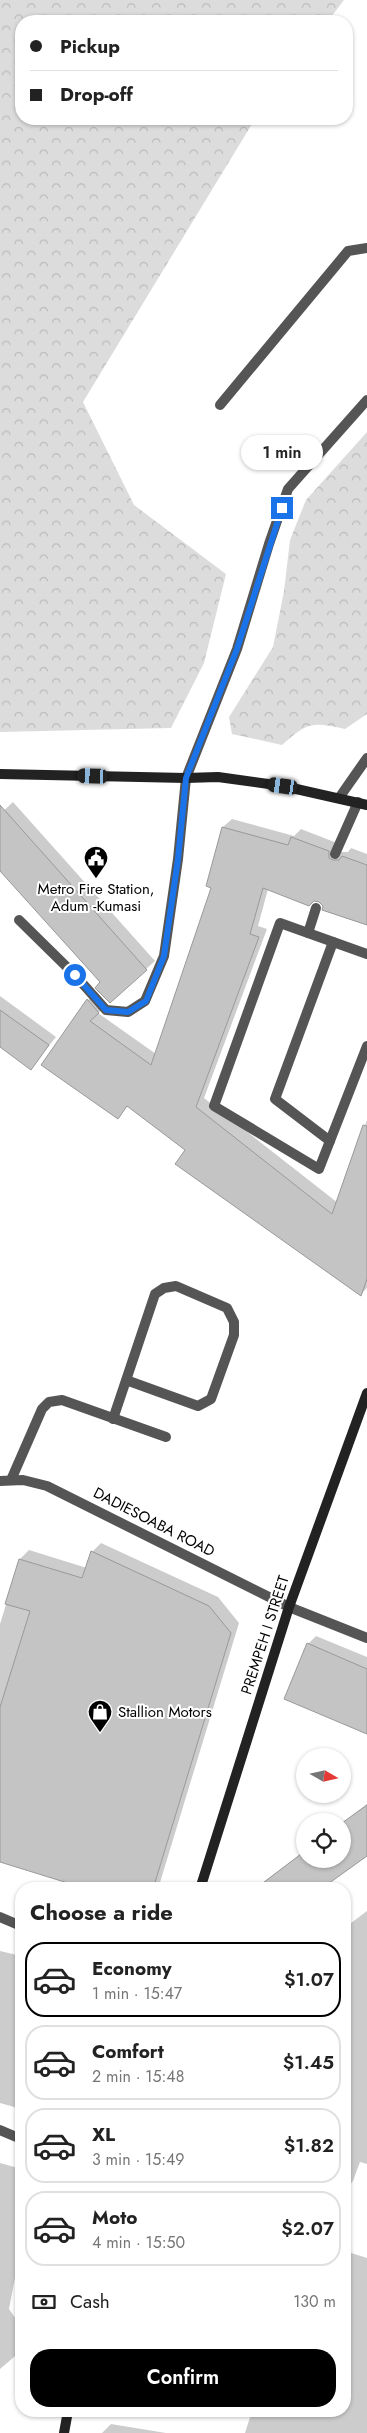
<!DOCTYPE html>
<html lang="en">
<head>
<meta charset="utf-8">
<style>
	body { margin:0; font-family:Jost,sans-serif; background:#f2f2f2; color:#222; height:100vh; display:flex; flex-direction:column; font-size:19px; white-space:nowrap }
	* { box-sizing:border-box; margin:0 }
	p { font-size:16px; color:#767676 }
	.icon { flex:none; width:28px; height:28px; fill:none; stroke:currentColor; stroke-width:2; stroke-linecap:round; stroke-linejoin:round }
	.map { position:relative; flex:1; overflow:hidden }
	.sheet { position:absolute; left:15px; top:1882px; width:336px; height:535px; display:flex; flex-direction:column; background:#fff; border-radius:20px; box-shadow:0 1px 4px #0004 }
	.sheet>* { flex:none }
	.top-card { position:absolute; left:15px; top:15px; width:338px; height:110px; border-radius:20px; box-shadow:0 1px 4px #0004; display:grid; align-content:center; height:110px; padding:0 15px; background:#fff }
	.needle { width:32px; rotate:99deg }
	.controls { position:absolute; left:296px; top:1748px; display:grid; gap:10px }
	.controls a { display:grid; place-items:center; width:55px; height:55px; border-radius:50%; background:#fff; box-shadow:0 1px 4px #0004; font-size:25px }
	.end { position:absolute; width:22px; height:22px; margin:-11px; border:6px solid #1a73e8; background:#fff; box-shadow:0 0 0 2px #fff }
	.from { border-radius:50% }
	.bubble { position:absolute; height:35px; border-radius:18px; background:#fff; box-shadow:0 1px 4px #0004; font-size:16px; font-weight:600; line-height:35px; text-align:center }
	.car { position:absolute; width:15px; height:30px; margin:-15px -8px; border-radius:6px; box-shadow:0 0 4px 1px #0007; background:linear-gradient(#222 24%,#8ab4d8 0 40%,#222 0 76%,#8ab4d8 0 86%,#222 0) }
	.top-card b { display:flex; align-items:center; gap:18px; height:48px; font-size:19px }
	.top-card b+b { border-top:1px solid #e0e0e0 }
	.top-card i { width:12px; height:12px; background:#222 }
	ul { padding:0; list-style:none }
	li { display:flex; align-items:center; gap:15px; height:75px; margin:0 10px 8px; padding:0 5px; border:2px solid #e0e0e0; border-radius:20px }
	li div { flex:1 }
	li b { display:block; font-size:19px }
	li em { font-style:normal; font-weight:600 }
	li.selected { border-color:#000 }
	li>.icon { width:45px; height:45px; stroke-width:1.5 }
	h2 { padding:0 15px; font-size:22px; line-height:60px }
	.pay { display:flex; align-items:center; gap:12px; height:55px; padding:0 15px; font-size:19px }
	.pay p { margin-inline-start:auto }
	.action { display:flex; gap:10px; margin-top:auto; padding:10px 15px }
	.action a { flex:1; height:58px; border-radius:20px; background:#000; color:#fff; font-size:20px; font-weight:600; line-height:58px; text-align:center }
	.map>svg:first-child { display:block }
</style>
</head>
<body>
<div class="map">
<svg width="367" height="2433" viewBox="0 0 367 2433">
	<defs>
		<pattern id="forest-crowns" width="20" height="18" patternUnits="userSpaceOnUse" patternTransform="scale(1.25)"><rect width="20" height="18" fill="#dcdcdc"/><path d="M2 6a3 3 0 1 1 6 0M12 15a3 3 0 1 1 6 0" fill="none" stroke="#bbb"/></pattern>
	</defs>
	<rect width="100%" height="100%" fill="#fff"/>
	<g fill="url(#forest-crowns)">
		<path d="M0,0h344l-16,21h-307v98h234l-172,283 51,103 92,69 -22,89 -33,65 -171,4z"/>
		<path d="M367,432v282l-22,15c-34,-8 -38,-6 -63,16l-50,-11 -3,-17 44,-70 11,-56 6,-51 16,-40z"/>
	</g>
	<g fill="#0003">
		<path d="M13,802l142,159 -46,41 -8,-20 -101,-113v-55z"/>
		<path d="M232,819l62,17 7,-7 36,14v6l5,3h6l3,-4 16,6v69l-43,-17 -5,-6 -51,-11 -10,37 9,3 -63,169 134,105 29,-83v168l-6,6 -175,-144 -57,-45 -12,13 -74,-54 45,-64 9,-8 10,12 -9,9 58,41 57,-167 -6,-2 16,-58z"/>
		<path d="M0,996l56,41 -25,31 -31,-22z"/>
		<path d="M101,1543l117,54 21,26 -81,266h-66l-92,-29v-236l20,-65 9,-9 58,18 5,-16z"/>
		<path d="M316,1636l51,21v76l-59,-89z"/>
		<path d="M367,1804v50l-48,35h-65l51,-38v8h37v-36z"/>
		<path d="M367,1911v253l-7,-2 -7,19 -8,9v-268l2,4z"/>
		<path d="M0,1951l21,5v153l-21,-6z"/>
		<path d="M0,2163l18,5 -1,5 4,1v81l-2,2 -10,52 12,17v25l-21,18z"/>
		<path d="M345,2251l22,7v175h-122l7,-22h93z"/>
		<path d="M111,2424l55,9h-64z"/>
	</g>
	<g fill="#c4c4c4" stroke="#999">
		<path d="M0,805l147,165 -37,33 -15,-15 5,-6 -100,-111z"/>
		<path d="M222,827l66,18 3,-8 38,14v7l4,2h6l3,-4 25,9v60l-45,-15 1,-4 -4,-4 -5,-1 -5,5 -46,-18 -13,46 9,3 -63,170 136,107 31,-89 4,1v153l-6,17 -186,-132 10,-14 -58,-44 -9,13 -77,-54 46,-66 12,14 -9,8 61,44 60,-177 -5,-2z"/>
		<path d="M0,1010l49,35 -18,25 -31,-23z"/>
		<path d="M91,1551l118,55 22,27 -78,256h-66l-87,-27v-155l30,-96 -25,-7 14,-45 63,19z"/>
		<path d="M307,1643l60,26v65l-83,-35z"/>
		<path d="M367,1805v51l-46,33h-66l50,-38v8h37v-36z"/>
	</g>
	<g fill="none" stroke-linecap="round" stroke-linejoin="round">
		<g stroke="#555" stroke-width="10">
			<path d="M220,405l128,-154 19,-3"/>
			<path d="M339,798l28,-40"/>
			<path d="M335,854l23,-52"/>
			<path d="M19,920l56,55 31,35 22,2 17,-11 19,-45 14,-97 8,-81"/>
			<path d="M308,933l8,-25"/>
			<path d="M367,954l-87,-31 -66,183 105,63 48,-123"/>
			<path d="M330,1141l-55,-42 58,-157"/>
			<path d="M113,1419l42,-125 9,-6 12,-2 51,22 7,14v13l-23,64 -13,7 -72,-26"/>
			<path d="M11,1480l31,-71 7,-7 13,-2 104,37"/>
			<path d="M0,1917l21,9"/>
			<path d="M0,2130l21,9"/>
		</g>
		<g stroke="#555" stroke-width="10">
			<path d="M186,778l51,-129 32,-105 19,-55 79,-89"/>
			<path d="M0,1481l23,-1 24,6 242,121 78,31"/>
		</g>
		<g stroke="#222" stroke-width="10">
			<path d="M0,774l186,4 32,-1 65,9 84,19"/>
			<path d="M200,1889l89,-282 78,-214"/>
			<path d="M64,2433l4,-22"/>
		</g>
	</g>
	<g fill="none" stroke-linecap="round" stroke-linejoin="round">
		<path stroke="#1a73e8" stroke-width="6" d="M75,975l31,35 22,2 18,-11 18,-45 14,-97 8,-81 51,-129 45,-141"/>
	</g>
	<defs>
		<symbol id="civic-pin" viewBox="-11 -11 22 30"><path d="M0 17L-7.5 6A9.5 9.5 0 1 1 7.5 6Z" fill="#000" stroke="#fff"/><path d="M-.6-6.5H3V-4.5H.6V-3L4-1V1h2V6H-6V1h2V-1L-.6-3ZM-1.2 2.5V6h2.4V2.5Z" fill="#fff"/></symbol>
		<symbol id="shop-pin" viewBox="-11 -11 22 30"><path d="M0 17L-7.5 6A9.5 9.5 0 1 1 7.5 6Z" fill="#000" stroke="#fff"/><path d="M-5-2.5h2.3a2.7 3.5 0 0 1 5.4 0H5L5.5 6h-11ZM-1.5-2.5h3a1.5 2.3 0 0 0-3 0Z" fill="#fff"/></symbol>
	</defs>
	<g fill-rule="evenodd">
		<use href="#civic-pin" x="82" y="844" width="28" height="38"/>
		<use href="#shop-pin" x="86" y="1698" width="28" height="38"/>
	</g>
	<g text-anchor="middle" stroke-width="4" stroke-linejoin="round" paint-order="stroke">
		<g font-size="15" fill="#000" stroke="#fff">
			<text x="96" y="894">Metro Fire Station,<tspan x="96" dy="17">Adum -Kumasi</tspan></text>
			<text x="118" y="1717" text-anchor="start">Stallion Motors</text>
		</g>
		<g font-size="15" fill="#000" stroke="#fff">
			<text transform="translate(154 1522) rotate(27)" y="5">DADIESOABA ROAD</text>
			<text transform="translate(265 1635) rotate(-72)" y="5">PREMPEH I STREET</text>
		</g>
	</g>
</svg>
<div class="controls">
<a><svg class="needle" viewBox="-14 -14 28 28"><path d="M0-13l5 13h-10z" fill="#e53935"/><path d="M0 13l5-13h-10z" fill="#767676"/></svg></a>
<a><svg class="icon" aria-label="locate" viewBox="0 0 24 24"><circle cx="12" cy="12" r="6"/><path d="M12 2v4M12 18v4M2 12h4M18 12h4"/></svg></a>
</div>
<i class="end from" style="left:75px;top:975px"></i>
<i class="end" style="left:282px;top:508px"></i>
<div class="bubble" style="left:241px;top:435px;width:82px">1 min</div>
<i class="car" style="left:93px;top:776px;rotate:272deg"></i>
<i class="car" style="left:283px;top:786px;rotate:278deg"></i>
<div class="top-card">
<b><i class="from"></i>Pickup</b>
<b><i></i>Drop-off</b>
</div>
<section class="sheet">
<h2>Choose a ride</h2>
<ul>
<li class="selected"><svg class="icon" aria-label="car" viewBox="0 0 24 24"><path d="M5 17H2v-5l4-1 3-4h7l3 4 3 1v5h-3M9 17h6M6 11h13"/><circle cx="7" cy="17" r="2"/><circle cx="17" cy="17" r="2"/></svg><div><b>Economy</b><p>1 min · 15:47</p></div><em>$1.07</em></li>
<li><svg class="icon" aria-label="car" viewBox="0 0 24 24"><path d="M5 17H2v-5l4-1 3-4h7l3 4 3 1v5h-3M9 17h6M6 11h13"/><circle cx="7" cy="17" r="2"/><circle cx="17" cy="17" r="2"/></svg><div><b>Comfort</b><p>2 min · 15:48</p></div><em>$1.45</em></li>
<li><svg class="icon" aria-label="car" viewBox="0 0 24 24"><path d="M5 17H2v-5l4-1 3-4h7l3 4 3 1v5h-3M9 17h6M6 11h13"/><circle cx="7" cy="17" r="2"/><circle cx="17" cy="17" r="2"/></svg><div><b>XL</b><p>3 min · 15:49</p></div><em>$1.82</em></li>
<li><svg class="icon" aria-label="car" viewBox="0 0 24 24"><path d="M5 17H2v-5l4-1 3-4h7l3 4 3 1v5h-3M9 17h6M6 11h13"/><circle cx="7" cy="17" r="2"/><circle cx="17" cy="17" r="2"/></svg><div><b>Moto</b><p>4 min · 15:50</p></div><em>$2.07</em></li>
</ul>
<div class="pay"><svg class="icon" aria-label="cash" viewBox="0 0 24 24"><path d="M3 7h18v10H3z"/><circle cx="12" cy="12" r="2"/></svg>Cash<p>130 m</p></div>
<div class="action"><a>Confirm</a></div>
</section>
</div>
</body>
</html>
